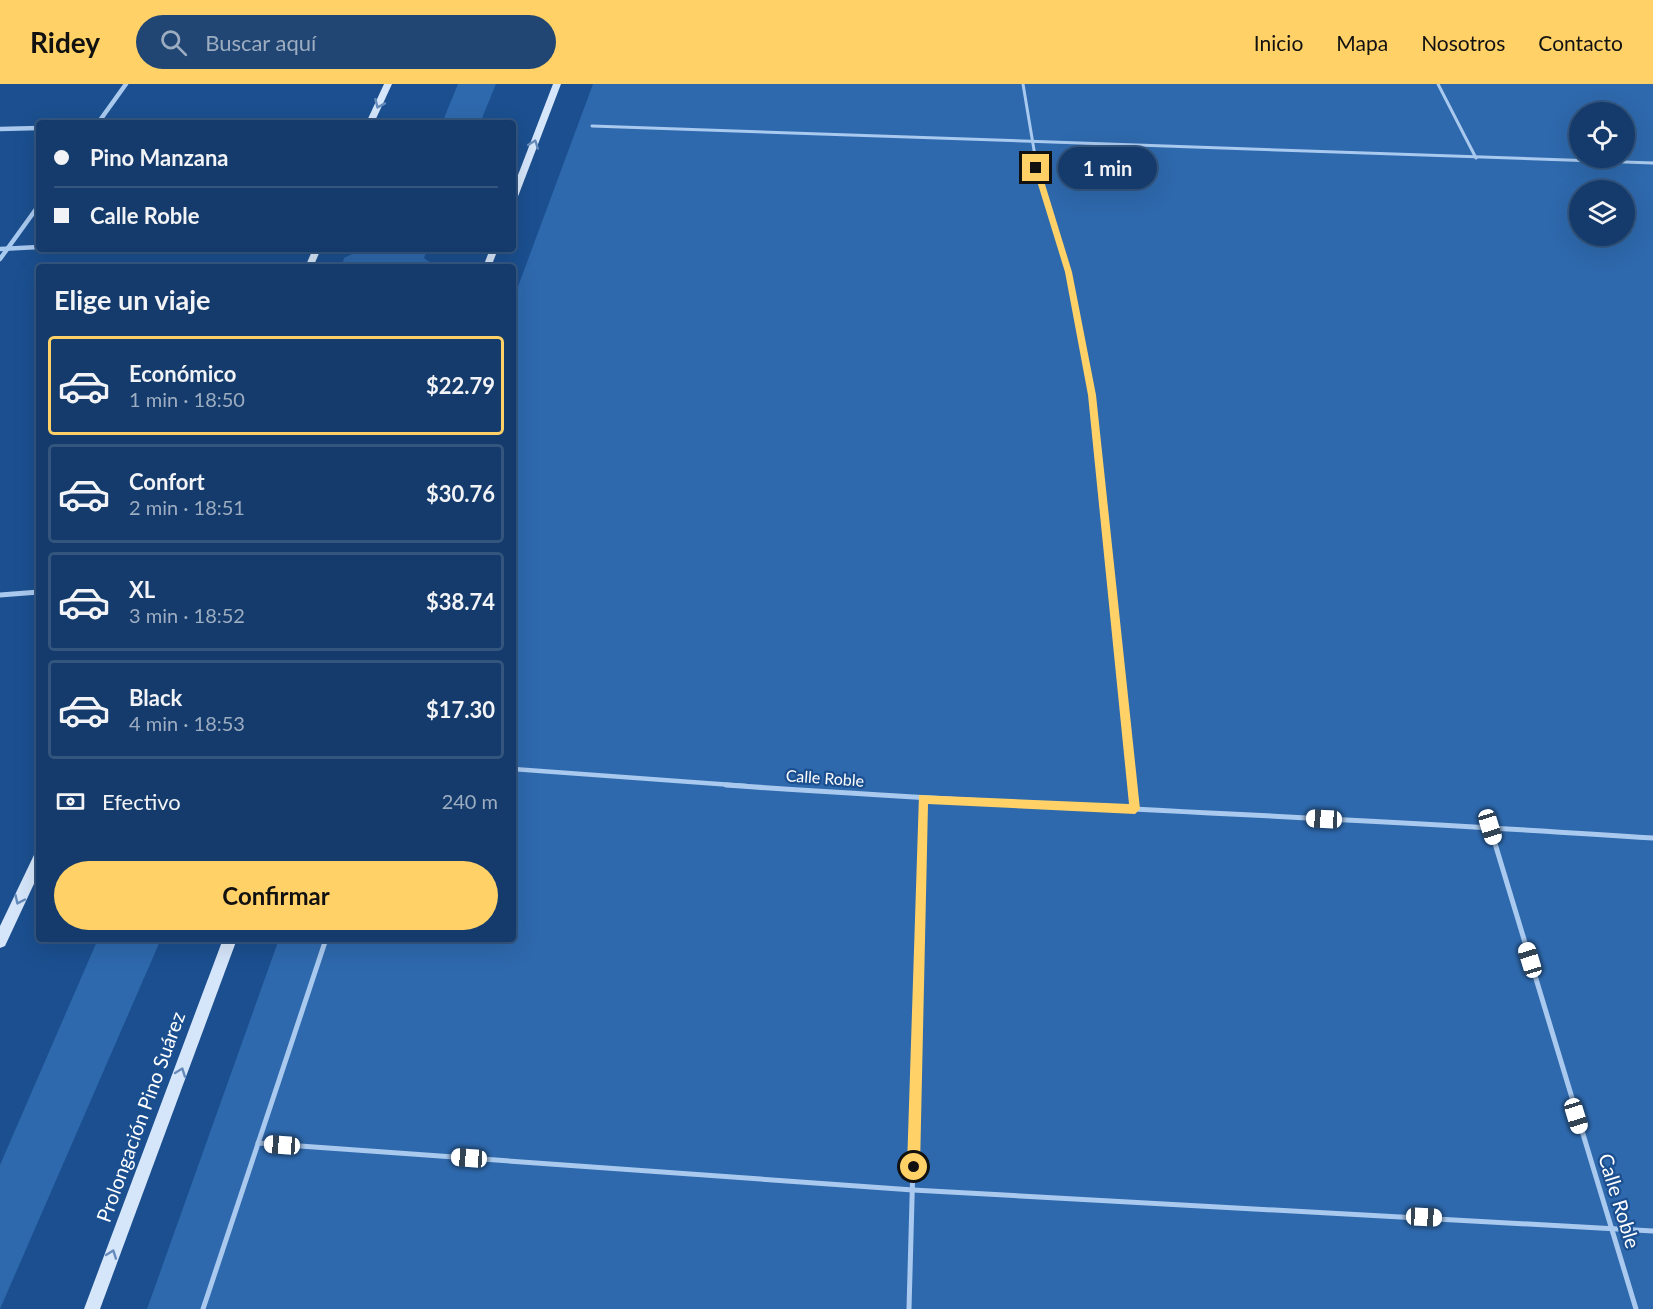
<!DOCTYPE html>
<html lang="es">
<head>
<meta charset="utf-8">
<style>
	body { margin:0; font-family:Lato,sans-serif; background:#214673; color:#f1f3f6; height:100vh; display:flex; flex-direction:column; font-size:22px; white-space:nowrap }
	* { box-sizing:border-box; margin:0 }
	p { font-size:20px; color:#9dadc1 }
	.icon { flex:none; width:33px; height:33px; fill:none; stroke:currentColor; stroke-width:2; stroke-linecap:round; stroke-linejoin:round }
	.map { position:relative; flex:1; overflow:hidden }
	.details { position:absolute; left:36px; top:180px; width:480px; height:678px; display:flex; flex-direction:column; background:#143b6b; border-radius:6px; box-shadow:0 6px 24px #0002,0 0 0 2px #33557e }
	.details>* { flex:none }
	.guide { position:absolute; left:36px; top:36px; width:480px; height:132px; border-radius:6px; box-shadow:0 6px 24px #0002,0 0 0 2px #33557e; display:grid; align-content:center; height:132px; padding:0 18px; background:#143b6b }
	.fabs { position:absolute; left:1569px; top:18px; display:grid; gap:12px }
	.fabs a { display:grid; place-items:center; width:66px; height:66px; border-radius:50%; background:#143b6b; box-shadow:0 6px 24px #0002,0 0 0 2px #33557e; font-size:30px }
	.end { position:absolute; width:27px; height:27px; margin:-14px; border:8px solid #ffd166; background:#111; box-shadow:0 0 0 3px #111 }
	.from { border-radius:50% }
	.bubble { position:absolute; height:42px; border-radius:21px; background:#143b6b; box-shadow:0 6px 24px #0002,0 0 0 2px #33557e; font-size:20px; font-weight:700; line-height:42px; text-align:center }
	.car { position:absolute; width:18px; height:36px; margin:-18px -9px; border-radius:8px; box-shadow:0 0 4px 2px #0007; background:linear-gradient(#fff 24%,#345 0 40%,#fff 0 76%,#345 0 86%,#fff 0) }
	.guide b { display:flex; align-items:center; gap:21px; height:57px; font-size:22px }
	.guide b+b { border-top:2px solid #33557e }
	.guide i { width:15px; height:15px; background:#f1f3f6 }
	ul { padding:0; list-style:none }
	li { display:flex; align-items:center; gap:18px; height:99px; margin:0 12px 9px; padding:0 6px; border:3px solid #33557e; border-radius:6px }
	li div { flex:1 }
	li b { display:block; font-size:22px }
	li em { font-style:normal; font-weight:700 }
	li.selected { border-color:#ffd166 }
	li>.icon { width:54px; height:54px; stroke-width:1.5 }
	h2 { padding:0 18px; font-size:27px; line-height:72px }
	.pay { display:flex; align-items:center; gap:15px; height:66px; padding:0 18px; font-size:22px }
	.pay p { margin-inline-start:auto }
	.button { display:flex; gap:12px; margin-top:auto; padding:12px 18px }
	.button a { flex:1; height:69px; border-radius:36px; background:#ffd166; color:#111; font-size:24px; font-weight:700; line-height:69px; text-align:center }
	header { display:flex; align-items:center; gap:36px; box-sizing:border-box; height:84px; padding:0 30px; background:#ffd166; color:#111 }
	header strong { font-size:28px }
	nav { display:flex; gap:33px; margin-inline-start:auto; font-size:21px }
	.search { width:420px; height:54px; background:#214673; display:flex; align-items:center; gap:15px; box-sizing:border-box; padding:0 21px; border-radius:33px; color:#9dadc1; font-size:22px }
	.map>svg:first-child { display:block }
</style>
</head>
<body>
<header>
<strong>Ridey</strong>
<div class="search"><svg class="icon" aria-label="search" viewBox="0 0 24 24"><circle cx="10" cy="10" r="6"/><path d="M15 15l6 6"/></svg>Buscar aquí</div>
<nav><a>Inicio</a><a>Mapa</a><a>Nosotros</a><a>Contacto</a></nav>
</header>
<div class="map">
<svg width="1653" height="1225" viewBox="0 0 1653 1225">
	<rect width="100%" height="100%" fill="#1b4f8f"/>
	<g fill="#2e69ad" fill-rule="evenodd">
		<path d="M458,0h38l-16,39h-38z"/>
		<path d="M593,0h1060v1225h-1506l132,-370h234v-639zM1580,28h44v46h-44zM1580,106h44v46h-44z"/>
		<path d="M362,165h66l-4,9 12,9h-94l2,-9z"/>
		<path d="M98,855h63l-161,370v-144z"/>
	</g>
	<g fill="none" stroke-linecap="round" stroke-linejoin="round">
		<g stroke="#a9c9ee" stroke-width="3">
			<path d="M1023,0l14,84 31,104 23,116"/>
			<path d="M1438,0l38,74"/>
			<path d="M592,42l1061,37"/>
		</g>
		<g stroke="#a9c9ee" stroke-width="4.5">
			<path d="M1090,302l43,400"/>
			<path d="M513,685l233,17"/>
		</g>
		<g stroke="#a9c9ee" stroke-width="5">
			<path d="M726,701c309,22 618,32 927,53"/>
			<path d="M1132,701l3,24"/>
			<path d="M1490,743l146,482"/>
			<path d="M258,1059l655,47 740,41"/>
			<path d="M203,1225l123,-370"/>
			<path d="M909,1225l14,-510"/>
		</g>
		<g stroke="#a9c9ee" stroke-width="4.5">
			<path d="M98,39l28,-39"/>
			<path d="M0,45l39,-1"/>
			<path d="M0,165l39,-2"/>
			<path d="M0,175l39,-54"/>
		</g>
		<path stroke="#a9c9ee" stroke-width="5" d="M0,511l39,-3"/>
		<g fill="#d6e6fa" fill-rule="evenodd">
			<path d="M384,0h8l-18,39h-8z"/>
			<path d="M553,0h8l-44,115 -4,2v-13z"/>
			<path d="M313,165h8l-8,18h-8z"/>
			<path d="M490,165h8l-7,18h-8z"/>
			<path d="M39,769v20l-34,73 -5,2v-22l34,-71z"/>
			<path d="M223,855h14l-137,370h-16z"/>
		</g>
	</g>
	<defs><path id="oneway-chevron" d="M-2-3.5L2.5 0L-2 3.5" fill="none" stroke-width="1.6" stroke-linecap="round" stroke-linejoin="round" transform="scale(1.5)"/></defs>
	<g stroke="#668bba">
		<use href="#oneway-chevron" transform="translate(379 20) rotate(114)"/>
		<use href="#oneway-chevron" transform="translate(534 60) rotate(-69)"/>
		<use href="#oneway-chevron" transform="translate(19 816) rotate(115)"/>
		<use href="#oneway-chevron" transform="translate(181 988) rotate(-70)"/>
		<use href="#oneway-chevron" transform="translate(112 1170) rotate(-70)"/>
	</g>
	<path fill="#ffd166" d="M1036,82l4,2 32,104 24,123 44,414 -5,5 -207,-10 -8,363 -6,6 -7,-6 12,-372 210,9 -41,-409 -23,-123 -32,-104z"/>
	<g text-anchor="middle" stroke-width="4.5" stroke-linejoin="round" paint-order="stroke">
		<g font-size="16" fill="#fff" stroke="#1b4f8f">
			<text transform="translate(825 694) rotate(4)" y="6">Calle Roble</text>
		</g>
		<g font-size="20" fill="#fff" stroke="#1b4f8f">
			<text transform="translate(141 1033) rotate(-70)" y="7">Prolongación Pino Suárez</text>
			<text transform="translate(1619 1117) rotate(73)" y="7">Calle Roble</text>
		</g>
	</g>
</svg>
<div class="fabs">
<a><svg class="icon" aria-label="locate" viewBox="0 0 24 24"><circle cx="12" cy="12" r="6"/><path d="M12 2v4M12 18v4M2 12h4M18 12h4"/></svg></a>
<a><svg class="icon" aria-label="layers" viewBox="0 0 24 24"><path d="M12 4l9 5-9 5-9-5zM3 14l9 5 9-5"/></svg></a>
</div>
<i class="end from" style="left:914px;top:1083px"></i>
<i class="end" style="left:1036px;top:84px"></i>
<div class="bubble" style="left:1058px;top:63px;width:99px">1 min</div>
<i class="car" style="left:1324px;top:735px;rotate:273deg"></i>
<i class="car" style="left:1490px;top:743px;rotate:163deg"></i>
<i class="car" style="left:1530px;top:876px;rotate:343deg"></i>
<i class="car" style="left:1576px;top:1032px;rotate:163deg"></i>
<i class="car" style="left:282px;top:1061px;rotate:274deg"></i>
<i class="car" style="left:469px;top:1074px;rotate:274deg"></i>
<i class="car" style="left:1424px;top:1133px;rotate:93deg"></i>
<div class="guide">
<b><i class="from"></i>Pino Manzana</b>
<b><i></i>Calle Roble</b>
</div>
<section class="details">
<h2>Elige un viaje</h2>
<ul>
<li class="selected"><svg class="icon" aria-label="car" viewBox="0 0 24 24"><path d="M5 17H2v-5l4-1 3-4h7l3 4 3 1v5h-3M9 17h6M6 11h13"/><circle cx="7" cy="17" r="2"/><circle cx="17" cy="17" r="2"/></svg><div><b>Económico</b><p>1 min · 18:50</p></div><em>$22.79</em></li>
<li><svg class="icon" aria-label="car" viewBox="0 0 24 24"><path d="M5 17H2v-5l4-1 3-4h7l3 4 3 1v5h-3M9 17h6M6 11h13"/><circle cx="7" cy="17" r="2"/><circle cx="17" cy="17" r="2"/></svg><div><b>Confort</b><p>2 min · 18:51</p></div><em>$30.76</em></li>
<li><svg class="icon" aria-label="car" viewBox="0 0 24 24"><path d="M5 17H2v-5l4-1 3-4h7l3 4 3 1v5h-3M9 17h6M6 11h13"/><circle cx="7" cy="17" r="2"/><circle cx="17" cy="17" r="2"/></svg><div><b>XL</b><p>3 min · 18:52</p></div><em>$38.74</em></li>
<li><svg class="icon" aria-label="car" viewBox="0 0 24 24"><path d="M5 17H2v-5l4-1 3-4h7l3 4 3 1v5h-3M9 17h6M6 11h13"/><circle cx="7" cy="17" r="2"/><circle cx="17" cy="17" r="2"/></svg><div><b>Black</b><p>4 min · 18:53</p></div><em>$17.30</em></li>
</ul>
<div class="pay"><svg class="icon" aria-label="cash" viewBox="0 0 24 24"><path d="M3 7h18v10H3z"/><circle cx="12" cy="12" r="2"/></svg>Efectivo<p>240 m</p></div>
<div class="button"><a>Confirmar</a></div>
</section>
</div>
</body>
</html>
